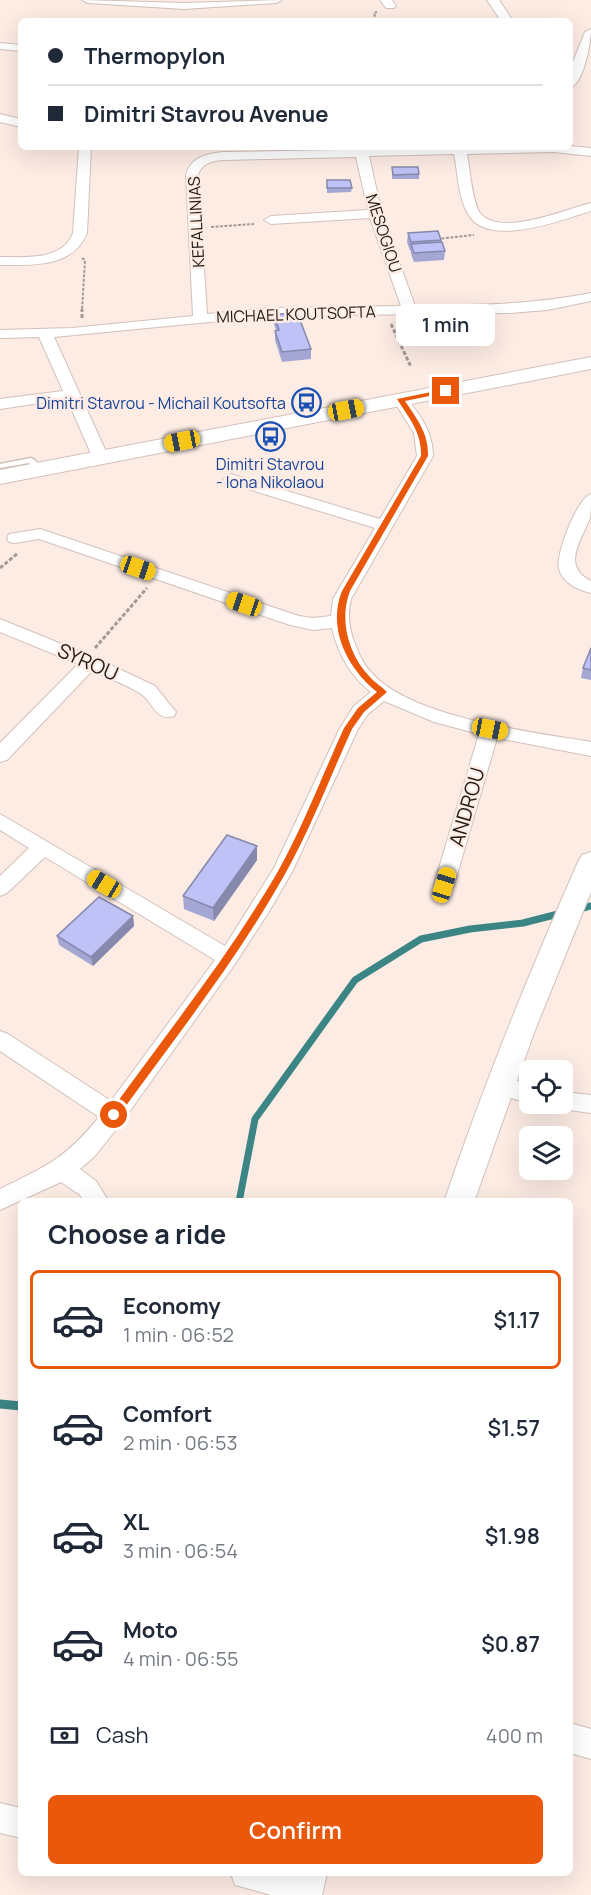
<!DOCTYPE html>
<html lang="en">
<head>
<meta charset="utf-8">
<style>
	body { margin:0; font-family:Manrope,sans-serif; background:#f2f2f3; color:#1f2937; height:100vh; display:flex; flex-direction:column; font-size:22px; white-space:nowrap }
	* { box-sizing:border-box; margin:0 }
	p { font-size:20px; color:#747a83 }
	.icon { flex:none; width:33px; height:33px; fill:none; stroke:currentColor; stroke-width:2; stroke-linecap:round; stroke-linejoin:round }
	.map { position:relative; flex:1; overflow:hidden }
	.details { position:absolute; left:18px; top:1198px; width:555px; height:678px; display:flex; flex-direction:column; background:#fff; border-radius:9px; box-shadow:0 6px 24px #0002 }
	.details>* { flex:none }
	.hud { position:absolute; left:18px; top:18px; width:555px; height:132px; border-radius:9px; box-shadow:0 6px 24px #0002; display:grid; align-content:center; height:132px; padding:0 30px; background:#fff }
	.controls { position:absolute; left:519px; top:1060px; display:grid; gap:12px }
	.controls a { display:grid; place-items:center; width:54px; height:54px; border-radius:9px; background:#fff; box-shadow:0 6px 24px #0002; font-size:30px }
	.end { position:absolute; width:27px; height:27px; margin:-14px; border:8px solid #ea580c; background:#fff; box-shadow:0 0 0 3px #fff }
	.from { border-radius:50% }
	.bubble { position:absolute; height:42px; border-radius:9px; background:#fff; box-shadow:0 6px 24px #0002; font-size:20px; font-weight:600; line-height:42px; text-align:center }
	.car { position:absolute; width:18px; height:36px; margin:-18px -9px; border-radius:8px; box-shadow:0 0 4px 2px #0007; background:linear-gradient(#f5c518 24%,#345 0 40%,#f5c518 0 76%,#345 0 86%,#f5c518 0) }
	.hud b { display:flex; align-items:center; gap:21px; height:57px; font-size:22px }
	.hud b+b { border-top:2px solid #e0e1e3 }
	.hud i { width:15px; height:15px; background:#1f2937 }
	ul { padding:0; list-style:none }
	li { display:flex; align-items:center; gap:18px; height:99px; margin:0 12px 9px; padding:0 18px; border:3px solid transparent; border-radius:9px }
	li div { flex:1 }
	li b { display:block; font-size:22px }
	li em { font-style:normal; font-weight:600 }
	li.current { border-color:#ea580c }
	li>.icon { width:54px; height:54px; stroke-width:1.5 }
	h2 { padding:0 30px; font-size:27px; line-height:72px }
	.pay { display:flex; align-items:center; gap:15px; height:66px; padding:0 30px; font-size:22px }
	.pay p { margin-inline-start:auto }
	.action { display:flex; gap:12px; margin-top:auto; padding:12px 30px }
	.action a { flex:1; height:69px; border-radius:9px; background:#ea580c; color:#fff; font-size:24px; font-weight:600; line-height:69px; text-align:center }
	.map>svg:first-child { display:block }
</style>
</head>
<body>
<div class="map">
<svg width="591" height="1895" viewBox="0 0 591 1895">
	<rect width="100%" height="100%" fill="#fdece4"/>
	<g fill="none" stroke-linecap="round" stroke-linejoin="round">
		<g stroke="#3b8685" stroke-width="7">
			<path d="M576,910l15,-4"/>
			<path d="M239,1202l16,-83 100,-139 66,-41 49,-10 53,-6 39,-10"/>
		</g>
		<path stroke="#3b8685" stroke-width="9" d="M0,1404l21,2"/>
		<defs>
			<path id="service" d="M31,458c4,1 11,9 10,13h-6l-6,-8 -29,5v-4z"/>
			<g id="minor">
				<path d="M82,0l102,3 98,-3 -6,3 -92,6 -96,-6z"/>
				<path d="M380,0h12l4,6 -2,2h-8z"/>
				<path d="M487,0h12l14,21h-12z"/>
				<path d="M591,29c0,13 -7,54 -21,59v-19l15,-37z"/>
				<path d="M0,43l21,2v6l-21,-2z"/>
				<path d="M0,114l21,5v8l-21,-5z"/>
				<path d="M570,146l21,2v8l-37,-4 -87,2c3,15 5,47 13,59 20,25 86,-4 111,-10v8c-29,9 -104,38 -123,3 -10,-17 -10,-41 -14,-60l-85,2 13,58 33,92c62,-1 115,-1 176,-13v8l-44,9 -37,3 -238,3 -218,21 54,119 -8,5 -8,-5 -25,-57 -67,10v-10l63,-8 -24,-54 -39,1v-8l72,-2 121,-12 -7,-141c5,-18 20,-21 37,-23zM356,157l12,53 -97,6 -7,4 7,4 99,-6 31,88 -129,2 -65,6 -9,-139c4,-12 14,-14 25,-15z"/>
				<path d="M79,147h12l-4,86c-14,35 -55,32 -87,32v-8c26,0 62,4 73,-24z"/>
				<path d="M401,395l5,2c14,18 27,35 27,59l-82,143c-4,16 -2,30 4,45 4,10 8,20 16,28 39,46 161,60 220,70v14l-94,-18 -43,147 -3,5 -7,3 -7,-3 -3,-5 45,-151 -45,-12 -50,-21 -16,13 -10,15 -65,141 -23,40 -35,54 -113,158 -27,34 -15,13 16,12 13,21h-25l-4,-7 -19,-13 -61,28v-21c47,-23 66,-31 99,-72l-99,-66v-20l8,3 103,67 104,-141 -170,-103 -38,36 -7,3v-20l29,-28 -29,-18v-16l225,132 49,-78 66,-140 14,-22 17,-14c-21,-16 -33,-39 -39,-64l-19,2 -23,-5 -251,-86 -24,4 -6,-1 -2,-4 2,-4 31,-5 259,87 14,2 18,-2 2,-17 42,-71 -150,-46 -2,-3 8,-5 6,2 143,43 37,-63 -3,-23 -21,-33z"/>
				<path d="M591,494c0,8 0,17 -1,24 -9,23 -29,48 1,63v12c-13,-3 -28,-10 -32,-24 -4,-15 19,-72 32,-75z"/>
				<path d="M0,619l96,39 59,28 21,26 -2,4c-18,6 -21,-14 -33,-22 -15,-10 -33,-16 -49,-23l-85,89 -7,2v-19l78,-79 -78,-32z"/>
				<path d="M499,1077l31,7v19l-39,-10 -3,-7 3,-7z"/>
				<path d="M562,1092l29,3v18l-37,-5 -2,-4h10z"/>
				<path d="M570,1723l21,6v30l-21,-6z"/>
				<path d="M0,1803l21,5v30l-21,-5z"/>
				<path d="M231,1874h78l6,2 4,11 -3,8h-45l-36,-10z"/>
			</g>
			<g id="tertiary">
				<path d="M591,852v40l-56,138 -61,172h-30c39,-116 85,-229 134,-340l4,-7z"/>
				<path d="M287,1874h40l-5,21h-40z"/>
			</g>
			<path id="secondary" d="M591,357v12l-591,115v-14z"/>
		</defs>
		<use href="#service" stroke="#d2c1ba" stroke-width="3"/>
		<use href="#minor" stroke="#d2c1ba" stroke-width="2"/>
		<use href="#tertiary" stroke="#d2c1ba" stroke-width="2"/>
		<use href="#secondary" stroke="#d2c1ba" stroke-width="2"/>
		<g stroke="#a79a94" stroke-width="2" stroke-dasharray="3 1.5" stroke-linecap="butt">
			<path d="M376,21l-2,-8 3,-1"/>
			<path d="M211,227l43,-3"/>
			<path d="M437,239l37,-4"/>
			<path d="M82,258l3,2 -3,50"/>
		</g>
		<g stroke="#a79a94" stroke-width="3" stroke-dasharray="4 2" stroke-linecap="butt">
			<path d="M82,318v-9"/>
			<path d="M391,324l20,43"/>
			<path d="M0,568l18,-15"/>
			<path d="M95,648l52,-60"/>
		</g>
		<use href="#service" fill="#fff" fill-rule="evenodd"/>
		<use href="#minor" fill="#fff" fill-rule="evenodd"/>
		<use href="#tertiary" fill="#fff" fill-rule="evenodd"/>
		<use href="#secondary" fill="#fff" fill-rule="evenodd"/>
	</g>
	<g fill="#a4a7d4">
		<path d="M392,167l27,7v5h-27z"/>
		<path d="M327,180l25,8 -1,4 -24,1z"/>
		<path d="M408,233l33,7v2l4,9 -1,9 -30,2 -3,-8v-3h-1l-3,-9z"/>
		<path d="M274,315l37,34v10l-29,3 -7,-22v-9l1,-1 -2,-6z"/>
		<path d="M591,648v32l-10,-2 2,-10z"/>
		<path d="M257,846v14l-43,61 -30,-12 -1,-13z"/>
		<path d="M133,916l1,10 -41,40 -34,-21 -2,-9z"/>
	</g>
	<g fill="#8688ac">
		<path d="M257,846v14l-43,61 -1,-13z"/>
		<path d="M133,916l1,10 -41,40 -2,-9z"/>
	</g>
	<g fill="#bfc2f6" stroke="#8688ac" stroke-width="1.5">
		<path d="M392,167h26l1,7 -26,1z"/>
		<path d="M327,180h23l2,8h-25z"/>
		<path d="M438,231l3,9 -30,2 -3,-9z"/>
		<path d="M442,242l3,9 -31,2 -3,-9z"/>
		<path d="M297,312l14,37 -29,3 -7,-21 4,-1 -5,-15z"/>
		<path d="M591,648v22l-8,-2z"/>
		<path d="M227,835l30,11 -44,62 -30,-12z"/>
		<path d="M99,897l34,19 -42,41 -34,-21z"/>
	</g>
	<path fill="#ea580c" d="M446,389l3,3 -44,9c12,18 24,33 23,55l-78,135c-11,28 -2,63 19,85 5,6 12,10 18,16l-23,20 -12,17c-22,48 -41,99 -67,145 -48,86 -110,164 -168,244h-7v-6c57,-79 118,-155 167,-239 26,-46 45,-97 67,-145l14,-20 19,-16c-30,-24 -50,-64 -35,-101l79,-135c1,-23 -12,-38 -24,-57z"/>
	<defs>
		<symbol id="bus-ring" viewBox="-11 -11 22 22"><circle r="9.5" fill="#fdece4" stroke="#1a4fb4" stroke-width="1.5"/><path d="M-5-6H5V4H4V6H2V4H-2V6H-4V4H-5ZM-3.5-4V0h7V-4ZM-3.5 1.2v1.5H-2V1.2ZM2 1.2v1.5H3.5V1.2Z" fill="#1a4fb4"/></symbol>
	</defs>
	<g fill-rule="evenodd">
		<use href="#bus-ring" x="290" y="386" width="33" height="33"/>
		<use href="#bus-ring" x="254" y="420" width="33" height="33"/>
	</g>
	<g text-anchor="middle" stroke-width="5" stroke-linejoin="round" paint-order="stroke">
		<g font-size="16" fill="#1e1916" stroke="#fdece4">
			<text transform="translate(196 222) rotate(-93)" y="6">KEFALLINIAS</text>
			<text transform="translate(384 233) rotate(72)" y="6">MESOGIOU</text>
			<text transform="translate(296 314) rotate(-2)" y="6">MICHAEL KOUTSOFTA</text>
		</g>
		<g font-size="16" fill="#164399" stroke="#fdece4" text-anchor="end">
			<text x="286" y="409">Dimitri Stavrou - Michail Koutsofta</text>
			<text x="270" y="470" text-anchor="middle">Dimitri Stavrou<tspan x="270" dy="18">- Iona Nikolaou</tspan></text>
		</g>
		<g font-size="20" fill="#1e1916" stroke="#fdece4">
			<text transform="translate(88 662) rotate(24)" y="7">SYROU</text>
			<text transform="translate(467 807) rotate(-74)" y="7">ANDROU</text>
		</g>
	</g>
</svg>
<div class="controls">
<a><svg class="icon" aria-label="locate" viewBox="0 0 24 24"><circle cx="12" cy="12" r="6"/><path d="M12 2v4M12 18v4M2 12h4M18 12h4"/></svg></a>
<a><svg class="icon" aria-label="layers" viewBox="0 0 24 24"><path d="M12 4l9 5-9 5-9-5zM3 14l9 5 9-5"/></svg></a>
</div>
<i class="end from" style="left:114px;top:1115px"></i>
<i class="end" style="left:446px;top:391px"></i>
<div class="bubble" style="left:396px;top:304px;width:99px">1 min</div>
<i class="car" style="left:346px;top:410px;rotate:79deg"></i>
<i class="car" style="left:182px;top:441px;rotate:259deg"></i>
<i class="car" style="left:138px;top:568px;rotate:109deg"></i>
<i class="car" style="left:244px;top:604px;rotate:289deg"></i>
<i class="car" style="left:490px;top:729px;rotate:101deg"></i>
<i class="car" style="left:104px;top:884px;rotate:301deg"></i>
<i class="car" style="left:444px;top:885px;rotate:17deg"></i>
<div class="hud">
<b><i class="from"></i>Thermopylon</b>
<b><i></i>Dimitri Stavrou Avenue</b>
</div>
<section class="details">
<h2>Choose a ride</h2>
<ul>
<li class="current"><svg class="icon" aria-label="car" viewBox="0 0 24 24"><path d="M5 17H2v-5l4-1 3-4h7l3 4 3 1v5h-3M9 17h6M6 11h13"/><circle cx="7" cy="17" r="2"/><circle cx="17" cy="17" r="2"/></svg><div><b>Economy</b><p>1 min · 06:52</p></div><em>$1.17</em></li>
<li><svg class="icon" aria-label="car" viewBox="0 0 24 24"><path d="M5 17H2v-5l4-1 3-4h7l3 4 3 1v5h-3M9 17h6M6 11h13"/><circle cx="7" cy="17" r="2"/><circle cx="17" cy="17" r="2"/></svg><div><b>Comfort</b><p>2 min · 06:53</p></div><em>$1.57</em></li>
<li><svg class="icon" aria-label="car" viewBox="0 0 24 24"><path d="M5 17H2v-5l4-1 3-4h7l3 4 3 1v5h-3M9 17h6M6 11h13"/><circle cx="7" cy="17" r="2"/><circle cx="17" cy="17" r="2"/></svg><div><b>XL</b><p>3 min · 06:54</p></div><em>$1.98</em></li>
<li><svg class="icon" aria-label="car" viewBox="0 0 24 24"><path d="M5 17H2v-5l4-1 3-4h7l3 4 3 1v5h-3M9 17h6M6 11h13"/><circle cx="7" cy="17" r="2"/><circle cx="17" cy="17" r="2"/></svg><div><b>Moto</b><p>4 min · 06:55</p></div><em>$0.87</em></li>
</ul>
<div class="pay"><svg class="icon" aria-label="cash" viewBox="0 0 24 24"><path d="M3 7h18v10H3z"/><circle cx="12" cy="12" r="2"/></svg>Cash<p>400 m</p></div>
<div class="action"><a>Confirm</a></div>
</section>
</div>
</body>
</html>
